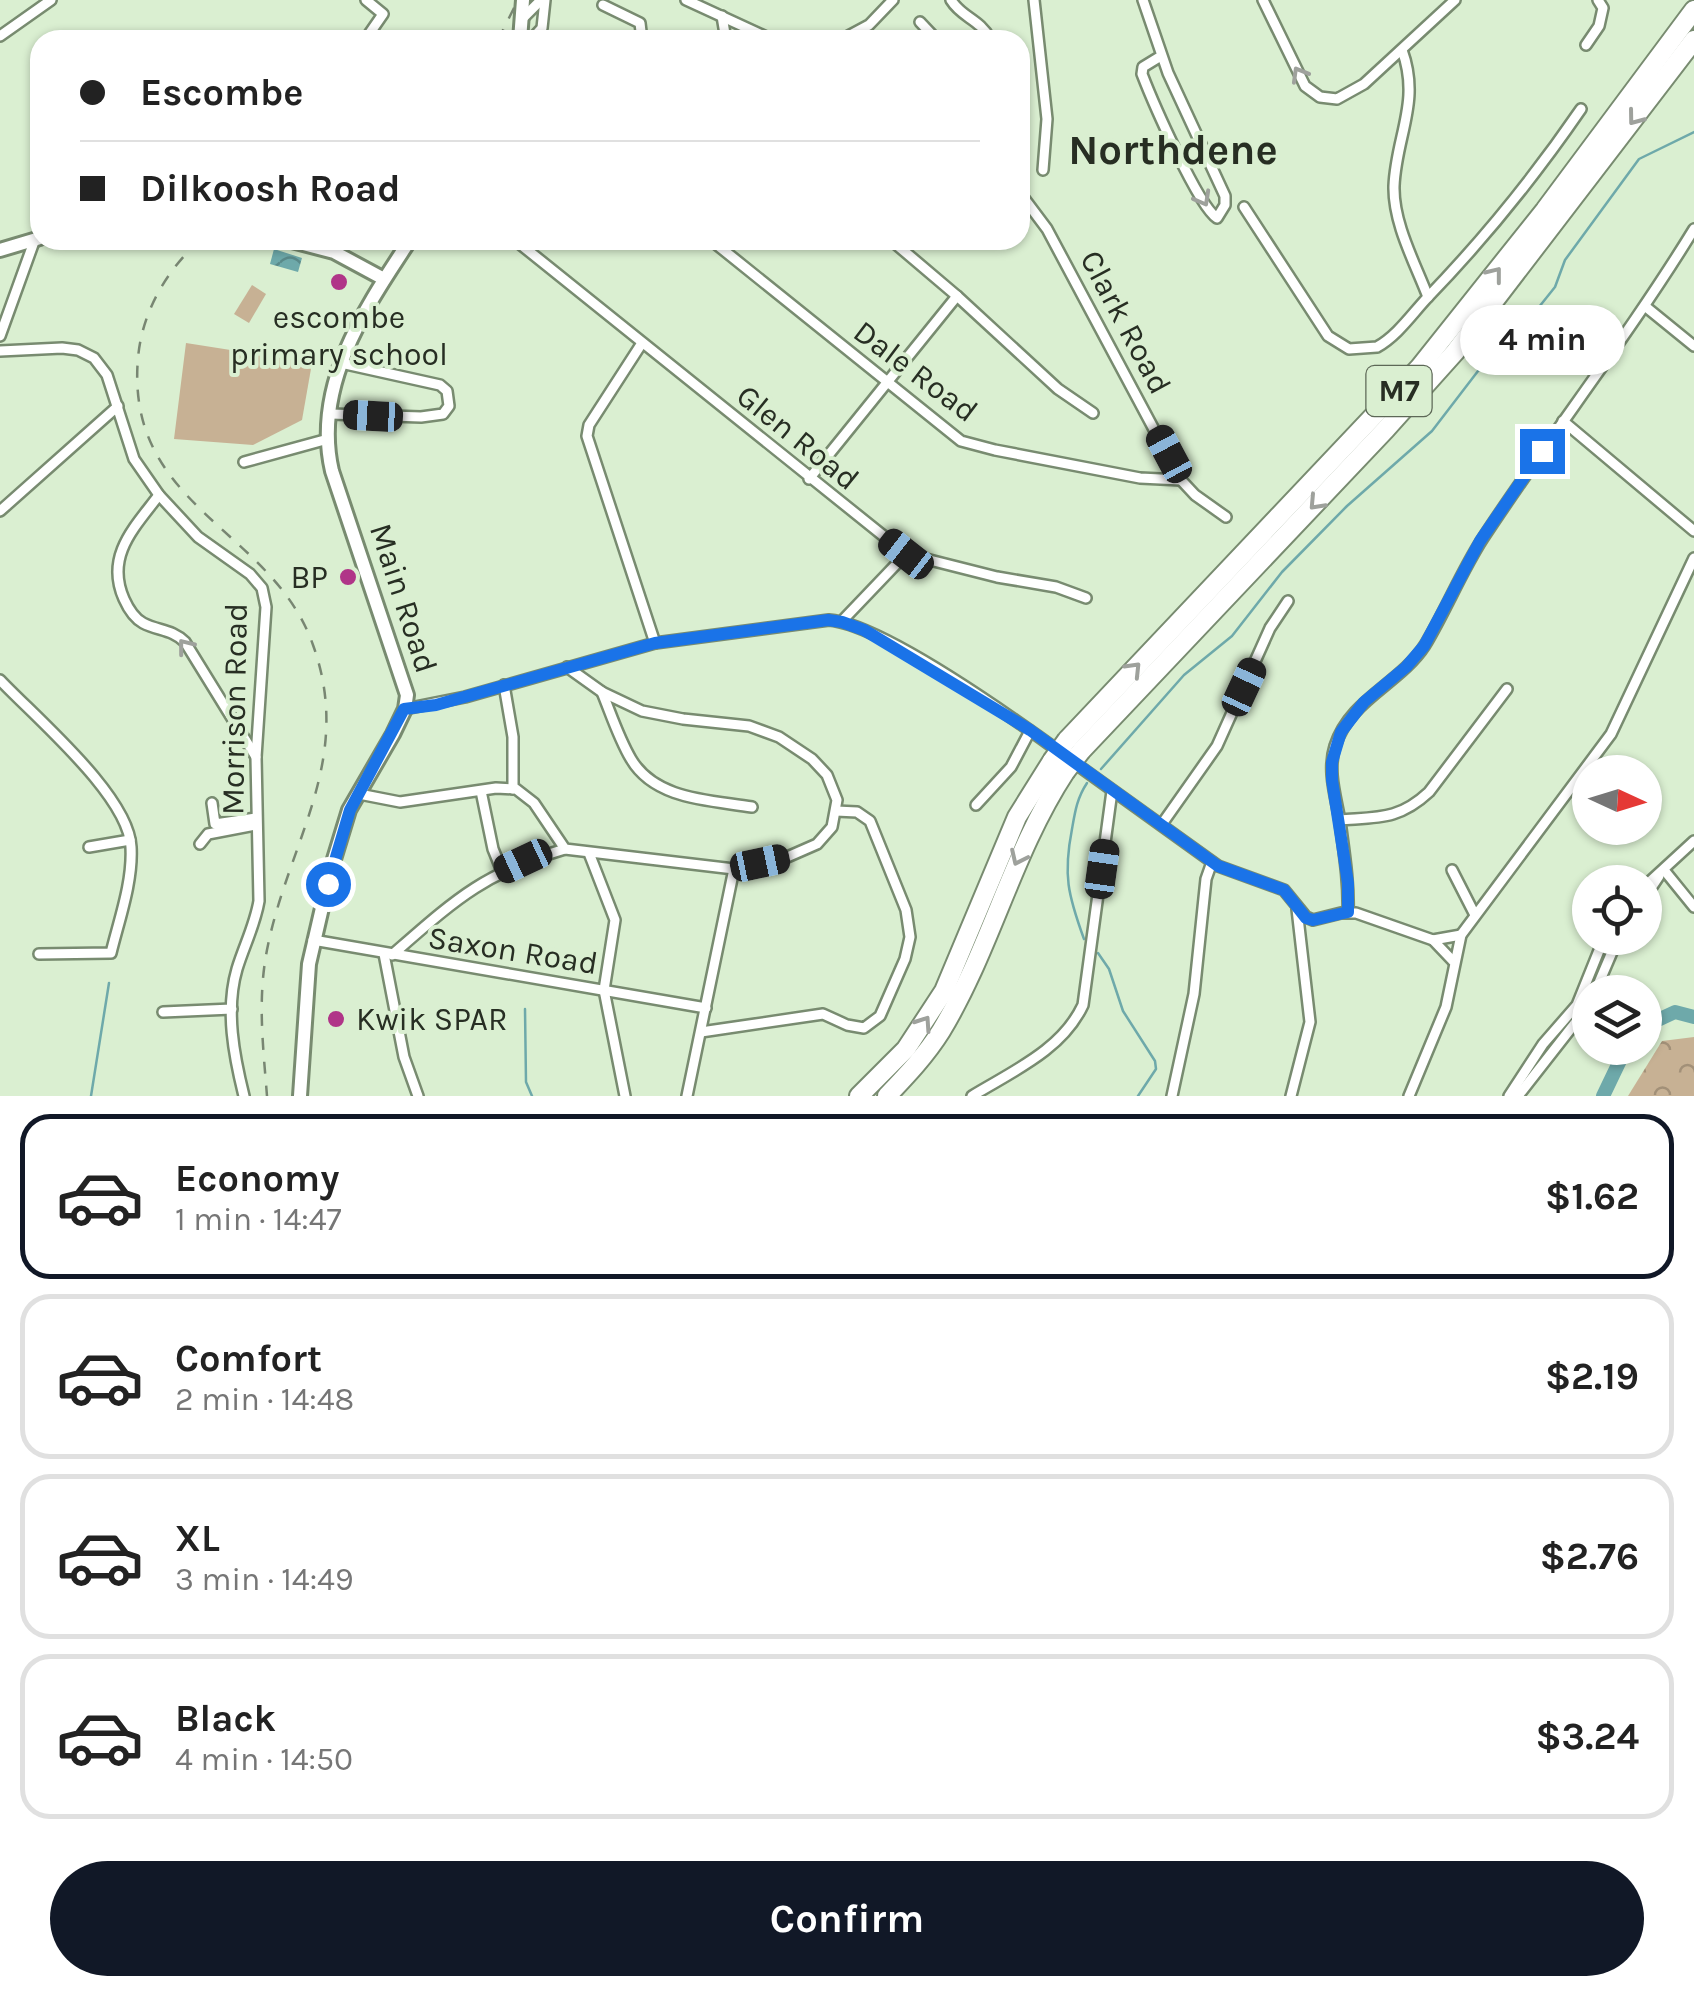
<!DOCTYPE html>
<html lang="en">
<head>
<meta charset="utf-8">
<style>
	body { margin:0; font-family:Karla,sans-serif; background:#f2f2f2; color:#222; height:100vh; display:flex; flex-direction:column; font-size:38px; white-space:nowrap }
	* { box-sizing:border-box; margin:0 }
	p { font-size:32px; color:#767676 }
	.icon { flex:none; width:55px; height:55px; fill:none; stroke:currentColor; stroke-width:2; stroke-linecap:round; stroke-linejoin:round }
	.map { position:relative; height:1096px; overflow:hidden }
	.panel { display:flex; flex-direction:column; background:#fff; flex:1 }
	.panel>* { flex:none }
	.top-card { position:absolute; left:30px; top:30px; width:1000px; height:220px; border-radius:30px; box-shadow:0 2px 8px #0004; display:grid; align-content:center; height:220px; padding:0 50px; background:#fff }
	.needle { width:65px; rotate:94deg }
	.tools { position:absolute; left:1572px; top:755px; display:grid; gap:20px }
	.tools a { display:grid; place-items:center; width:90px; height:90px; border-radius:50%; background:#fff; box-shadow:0 2px 8px #0004; font-size:50px }
	.end { position:absolute; width:45px; height:45px; margin:-22px; border:12px solid #1a73e8; background:#fff; box-shadow:0 0 0 5px #fff }
	.from { border-radius:50% }
	.bubble { position:absolute; height:70px; border-radius:35px; background:#fff; box-shadow:0 2px 8px #0004; font-size:32px; font-weight:700; line-height:70px; text-align:center }
	.car { position:absolute; width:30px; height:60px; margin:-30px -15px; border-radius:12px; box-shadow:0 0 8px 2px #0007; background:linear-gradient(#222 24%,#8ab4d8 0 40%,#222 0 76%,#8ab4d8 0 86%,#222 0) }
	.top-card b { display:flex; align-items:center; gap:35px; height:95px; font-size:38px }
	.top-card b+b { border-top:2px solid #e0e0e0 }
	.top-card i { width:25px; height:25px; background:#222 }
	ul { padding:18px 0 0; list-style:none }
	li { display:flex; align-items:center; gap:30px; height:165px; margin:0 20px 15px; padding:0 30px; border:5px solid #e0e0e0; border-radius:30px }
	li div { flex:1 }
	li b { display:block; font-size:38px }
	li em { font-style:normal; font-weight:700 }
	li.on { border-color:#111827 }
	li>.icon { width:90px; height:90px; stroke-width:1.5 }
	.primary-button { display:flex; gap:20px; margin-top:auto; padding:20px 50px }
	.primary-button a { flex:1; height:115px; border-radius:60px; background:#111827; color:#fff; font-size:40px; font-weight:700; line-height:115px; text-align:center }
	.map>svg:first-child { display:block }
</style>
</head>
<body>
<div class="map">
<svg width="1694" height="1096" viewBox="0 0 1694 1096">
	<defs>
		<pattern id="forest-crowns" width="20" height="18" patternUnits="userSpaceOnUse" patternTransform="scale(2.5)"><rect width="20" height="18" fill="#c7b194"/><path d="M2 6a3 3 0 1 1 6 0M12 15a3 3 0 1 1 6 0" fill="none" stroke="#a29078"/></pattern>
		<pattern id="water-waves" width="16" height="10" patternUnits="userSpaceOnUse" patternTransform="scale(2.5)"><rect width="16" height="10" fill="#6ea9aa"/><path d="M0 5q4-4 8 0t8 0" fill="none" stroke="#5a8a8a"/></pattern>
	</defs>
	<rect width="100%" height="100%" fill="#daefd1"/>
	<path fill="url(#forest-crowns)" d="M1694,1037v59h-66l34,-55z"/>
	<g fill="#c7b194">
		<path d="M252,285l14,9 -17,29 -15,-9z"/>
		<path d="M186,343l126,20 -10,57 -49,25 -79,-6z"/>
	</g>
	<path fill="url(#water-waves)" d="M274,249l28,9 -4,14 -28,-8z"/>
	<g fill="none" stroke-linecap="round" stroke-linejoin="round">
		<g stroke="#6ea9aa" stroke-width="2.5">
			<path d="M1101,769l83,-94 48,-39 50,-64 65,-66 85,-75 46,-60 45,-44 32,-40 10,-27 74,-101 55,-27"/>
			<path d="M1084,939c-16,-44 -21,-64 -12,-110 3,-17 5,-31 15,-46"/>
			<path d="M1098,953l11,16 14,42 32,50 1,8 -18,27"/>
			<path d="M525,1009l1,73 6,14"/>
			<path d="M91,1096l18,-113"/>
		</g>
		<g stroke="#6ea9aa" stroke-width="14">
			<path d="M1645,1026l30,-14 19,5"/>
			<path d="M1603,1096l23,-48"/>
		</g>
		<defs>
			<g id="minor">
				<path d="M686,0l87,40"/>
				<path d="M951,0c11,18 28,18 40,40"/>
				<path d="M1034,0l13,119 -4,51"/>
				<path d="M1143,0l25,73 57,123v9l-8,13c-19,-12 -65,-118 -75,-144l1,-7 18,-11"/>
				<path d="M1263,0l42,86 15,11 17,2 27,-15 91,-84"/>
				<path d="M603,5l37,18 2,17"/>
				<path d="M722,16l4,24"/>
				<path d="M524,17l17,-17"/>
				<path d="M920,22l17,18"/>
				<path d="M0,36l51,-36"/>
				<path d="M365,40l18,-26 -17,-14"/>
				<path d="M531,40l11,-12 3,-28"/>
				<path d="M841,40l28,-15 24,-25"/>
				<path d="M1586,45l13,-19 4,-18 -5,-8"/>
				<path d="M1402,50c19,52 -6,86 -8,136 -1,37 21,77 34,111"/>
				<path d="M1020,193l27,36 134,251 14,15 31,22"/>
				<path d="M1244,207l84,129 21,13 28,-2c20,-11 35,-33 50,-49 57,-59 108,-122 154,-189"/>
				<path d="M515,240l391,314 91,23 59,10 30,11"/>
				<path d="M711,240l250,201 34,9 145,28 41,2"/>
				<path d="M957,296l101,93 35,24"/>
				<path d="M1646,307l48,39"/>
				<path d="M0,336l35,-97"/>
				<path d="M642,343l-53,82 -2,11 68,207"/>
				<path d="M0,351l62,-3 16,2 16,8 13,17 27,84 25,36 39,42 52,37 12,14 4,19 -10,150 3,144c-4,24 -15,45 -22,68 -12,41 -3,87 7,127"/>
				<path d="M331,414l90,3 22,-3 6,-8 -2,-15 -7,-6 -99,-22"/>
				<path d="M1563,421l131,110"/>
				<path d="M244,462l84,-23"/>
				<path d="M809,479l148,-183 -66,-56"/>
				<path d="M159,495c-25,33 -54,61 -35,104 4,9 10,19 19,24 15,8 29,6 42,19l71,115"/>
				<path d="M0,511l118,-105"/>
				<path d="M842,621l64,-67"/>
				<path d="M0,680c36,38 129,116 131,167 2,35 -12,73 -20,106l-72,1"/>
				<path d="M504,685l9,52v52"/>
				<path d="M602,692c9,22 17,47 29,67 24,41 79,41 121,48"/>
				<path d="M405,709l60,-12 190,-54 174,-23c52,4 184,98 231,132"/>
				<path d="M1072,761l146,105 66,24 22,27 7,3 28,-7h15l77,27 28,-5"/>
				<path d="M481,791l12,58 9,22"/>
				<path d="M359,794l41,8 96,-14 20,1 18,14 31,46 169,20 51,-11 32,-14 15,-17 5,-27 -10,-25 -15,-16 -33,-22 -30,-11 -66,-7 -41,-8 -40,-19 -35,-25"/>
				<path d="M212,803l3,21 41,-6"/>
				<path d="M976,805l35,-38 19,-36"/>
				<path d="M1340,820c38,-3 59,0 89,-28l78,-103"/>
				<path d="M1162,824l55,-78 53,-118 18,-27"/>
				<path d="M200,844l8,-10 48,-9"/>
				<path d="M89,847l41,-7"/>
				<path d="M589,853l26,67 -11,70 21,106"/>
				<path d="M1452,870l23,45"/>
				<path d="M1664,870l30,37"/>
				<path d="M1645,886l49,-45"/>
				<path d="M1645,897l14,-21"/>
				<path d="M1348,912c1,-30 -4,-60 -8,-91 -4,-24 -13,-50 -5,-75 15,-47 65,-62 90,-101 21,-35 36,-73 58,-107 69,-105 146,-203 211,-309"/>
				<path d="M313,940l393,68"/>
				<path d="M1433,940l20,21"/>
				<path d="M384,954l20,103 14,39"/>
				<path d="M392,955c63,-55 91,-82 173,-106"/>
				<path d="M1595,992l23,-54"/>
				<path d="M163,1012l69,-3"/>
				<path d="M701,1032l122,-18 24,11 17,3 16,-12 25,-57 5,-22 -4,-27 -36,-89 -13,-9 -21,-1"/>
				<path d="M687,1096l47,-227"/>
				<path d="M972,1096c41,-25 90,-46 111,-91l29,-214"/>
				<path d="M1172,1096l22,-102 12,-115 6,-17"/>
				<path d="M1291,1096l19,-74 -13,-113"/>
				<path d="M1409,1096l37,-89 15,-72 150,-201 83,-176"/>
				<path d="M1509,1096l34,-52 34,-39 27,-67"/>
				<path d="M1518,1096l72,-92"/>
			</g>
			<g id="secondary">
				<path d="M520,40l3,-40"/>
				<path d="M288,240l46,12 50,27"/>
				<path d="M0,250l40,-12"/>
				<path d="M300,1096l9,-132 22,-95 18,-59 44,-76 12,-25 2,-14 -75,-224c-20,-86 34,-164 78,-231"/>
			</g>
			<g id="motorway">
				<path d="M1067,740l352,-372 126,-158 149,-200"/>
				<path d="M1081,751l305,-322 69,-77 239,-312"/>
				<path d="M859,1096l47,-47 38,-58 73,-174 35,-56"/>
				<path d="M887,1096c20,-21 39,-41 54,-65 50,-83 71,-178 124,-259"/>
			</g>
		</defs>
		<use href="#minor" stroke="#788b70" stroke-width="14"/>
		<use href="#secondary" stroke="#788b70" stroke-width="18"/>
		<use href="#motorway" stroke="#788b70" stroke-width="22"/>
		<use href="#minor" stroke="#fff" stroke-width="9"/>
		<use href="#secondary" stroke="#fff" stroke-width="12"/>
		<use href="#motorway" stroke="#fff" stroke-width="18"/>
		<g stroke="#788672" stroke-width="2.5" stroke-dasharray="12 12" stroke-linecap="butt">
			<path d="M498,40l20,-40"/>
			<path d="M200,240c-34,31 -58,72 -62,118 -13,150 134,170 175,287 41,114 -23,194 -45,300 -11,51 -5,100 -1,151"/>
		</g>
		<defs>
			<g id="motorway-bridge">
				<path d="M1052,761l15,-21"/>
				<path d="M1065,772l16,-21"/>
			</g>
		</defs>
		<use href="#motorway-bridge" stroke="#788b70" stroke-width="22" stroke-linecap="butt"/>
		<use href="#motorway-bridge" stroke="#fff" stroke-width="18"/>
	</g>
	<defs><path id="oneway-chevron" d="M-2-3.5L2.5 0L-2 3.5" fill="none" stroke-width="1.6" stroke-linecap="round" stroke-linejoin="round" transform="scale(2.5)"/></defs>
	<g stroke="#9ea19c">
		<use href="#oneway-chevron" transform="translate(1299 74) rotate(-120)"/>
		<use href="#oneway-chevron" transform="translate(1635 118) rotate(127)"/>
		<use href="#oneway-chevron" transform="translate(1203 199) rotate(61)"/>
		<use href="#oneway-chevron" transform="translate(1495 274) rotate(-52)"/>
		<use href="#oneway-chevron" transform="translate(1316 503) rotate(133)"/>
		<use href="#oneway-chevron" transform="translate(185 646) rotate(-128)"/>
		<use href="#oneway-chevron" transform="translate(1134 669) rotate(-46)"/>
		<use href="#oneway-chevron" transform="translate(1018 858) rotate(115)"/>
		<use href="#oneway-chevron" transform="translate(924 1023) rotate(-56)"/>
	</g>
	<g fill="none" stroke-linecap="round" stroke-linejoin="round">
		<path stroke="#1a73e8" stroke-width="12" d="M328,884l22,-74 54,-101 32,-4 219,-62 173,-23 14,2 22,8 166,100 188,136 66,24 22,28 7,2 35,-8v-29l-16,-103v-18l9,-30 23,-30 42,-35 18,-21 56,-105 62,-90"/>
	</g>
	<g fill="#b03588" stroke="#daefd1" stroke-width="4">
		<circle cx="339" cy="282" r="10"/>
		<circle cx="348" cy="577" r="10"/>
		<circle cx="336" cy="1019" r="10"/>
	</g>
	<g text-anchor="middle" stroke-width="8" stroke-linejoin="round" paint-order="stroke">
		<rect fill="#daefd1" stroke="#5d6857" stroke-width="2.5" x="1366.5" y="366" width="65" height="50" rx="8"/>
		<g font-size="30" font-weight="bold" fill="#272e23">
			<text x="1399" y="401">M7</text>
		</g>
		<g font-size="32" fill="#272e23" stroke="#daefd1">
			<text x="339" y="328">escombe<tspan x="339" dy="37">primary school</tspan></text>
			<text x="328" y="588" text-anchor="end">BP</text>
			<text x="356" y="1030" text-anchor="start">Kwik SPAR</text>
		</g>
		<g font-size="32" fill="#272e23" stroke="#daefd1">
			<text transform="translate(1126 322) rotate(62)" y="11">Clark Road</text>
			<text transform="translate(916 371) rotate(37)" y="11">Dale Road</text>
			<text transform="translate(798 437) rotate(39)" y="11">Glen Road</text>
			<text transform="translate(404 598) rotate(72)" y="11">Main Road</text>
			<text transform="translate(234 709) rotate(-89)" y="11">Morrison Road</text>
			<text transform="translate(513 950) rotate(9)" y="11">Saxon Road</text>
		</g>
		<g font-size="42" font-weight="bold" fill="#272e23" stroke="#daefd1">
			<text x="1173" y="164">Northdene</text>
		</g>
	</g>
</svg>
<div class="tools">
<a><svg class="needle" viewBox="-14 -14 28 28"><path d="M0-13l5 13h-10z" fill="#e53935"/><path d="M0 13l5-13h-10z" fill="#767676"/></svg></a>
<a><svg class="icon" aria-label="locate" viewBox="0 0 24 24"><circle cx="12" cy="12" r="6"/><path d="M12 2v4M12 18v4M2 12h4M18 12h4"/></svg></a>
<a><svg class="icon" aria-label="layers" viewBox="0 0 24 24"><path d="M12 4l9 5-9 5-9-5zM3 14l9 5 9-5"/></svg></a>
</div>
<i class="end from" style="left:328px;top:884px"></i>
<i class="end" style="left:1542px;top:451px"></i>
<div class="bubble" style="left:1460px;top:305px;width:165px">4 min</div>
<i class="car" style="left:373px;top:416px;rotate:273deg"></i>
<i class="car" style="left:1169px;top:454px;rotate:332deg"></i>
<i class="car" style="left:906px;top:554px;rotate:308deg"></i>
<i class="car" style="left:1244px;top:687px;rotate:25deg"></i>
<i class="car" style="left:523px;top:861px;rotate:245deg"></i>
<i class="car" style="left:760px;top:863px;rotate:78deg"></i>
<i class="car" style="left:1102px;top:869px;rotate:8deg"></i>
<div class="top-card">
<b><i class="from"></i>Escombe</b>
<b><i></i>Dilkoosh Road</b>
</div>
</div>
<section class="panel">
<ul>
<li class="on"><svg class="icon" aria-label="car" viewBox="0 0 24 24"><path d="M5 17H2v-5l4-1 3-4h7l3 4 3 1v5h-3M9 17h6M6 11h13"/><circle cx="7" cy="17" r="2"/><circle cx="17" cy="17" r="2"/></svg><div><b>Economy</b><p>1 min · 14:47</p></div><em>$1.62</em></li>
<li><svg class="icon" aria-label="car" viewBox="0 0 24 24"><path d="M5 17H2v-5l4-1 3-4h7l3 4 3 1v5h-3M9 17h6M6 11h13"/><circle cx="7" cy="17" r="2"/><circle cx="17" cy="17" r="2"/></svg><div><b>Comfort</b><p>2 min · 14:48</p></div><em>$2.19</em></li>
<li><svg class="icon" aria-label="car" viewBox="0 0 24 24"><path d="M5 17H2v-5l4-1 3-4h7l3 4 3 1v5h-3M9 17h6M6 11h13"/><circle cx="7" cy="17" r="2"/><circle cx="17" cy="17" r="2"/></svg><div><b>XL</b><p>3 min · 14:49</p></div><em>$2.76</em></li>
<li><svg class="icon" aria-label="car" viewBox="0 0 24 24"><path d="M5 17H2v-5l4-1 3-4h7l3 4 3 1v5h-3M9 17h6M6 11h13"/><circle cx="7" cy="17" r="2"/><circle cx="17" cy="17" r="2"/></svg><div><b>Black</b><p>4 min · 14:50</p></div><em>$3.24</em></li>
</ul>
<div class="primary-button"><a>Confirm</a></div>
</section>
</body>
</html>
